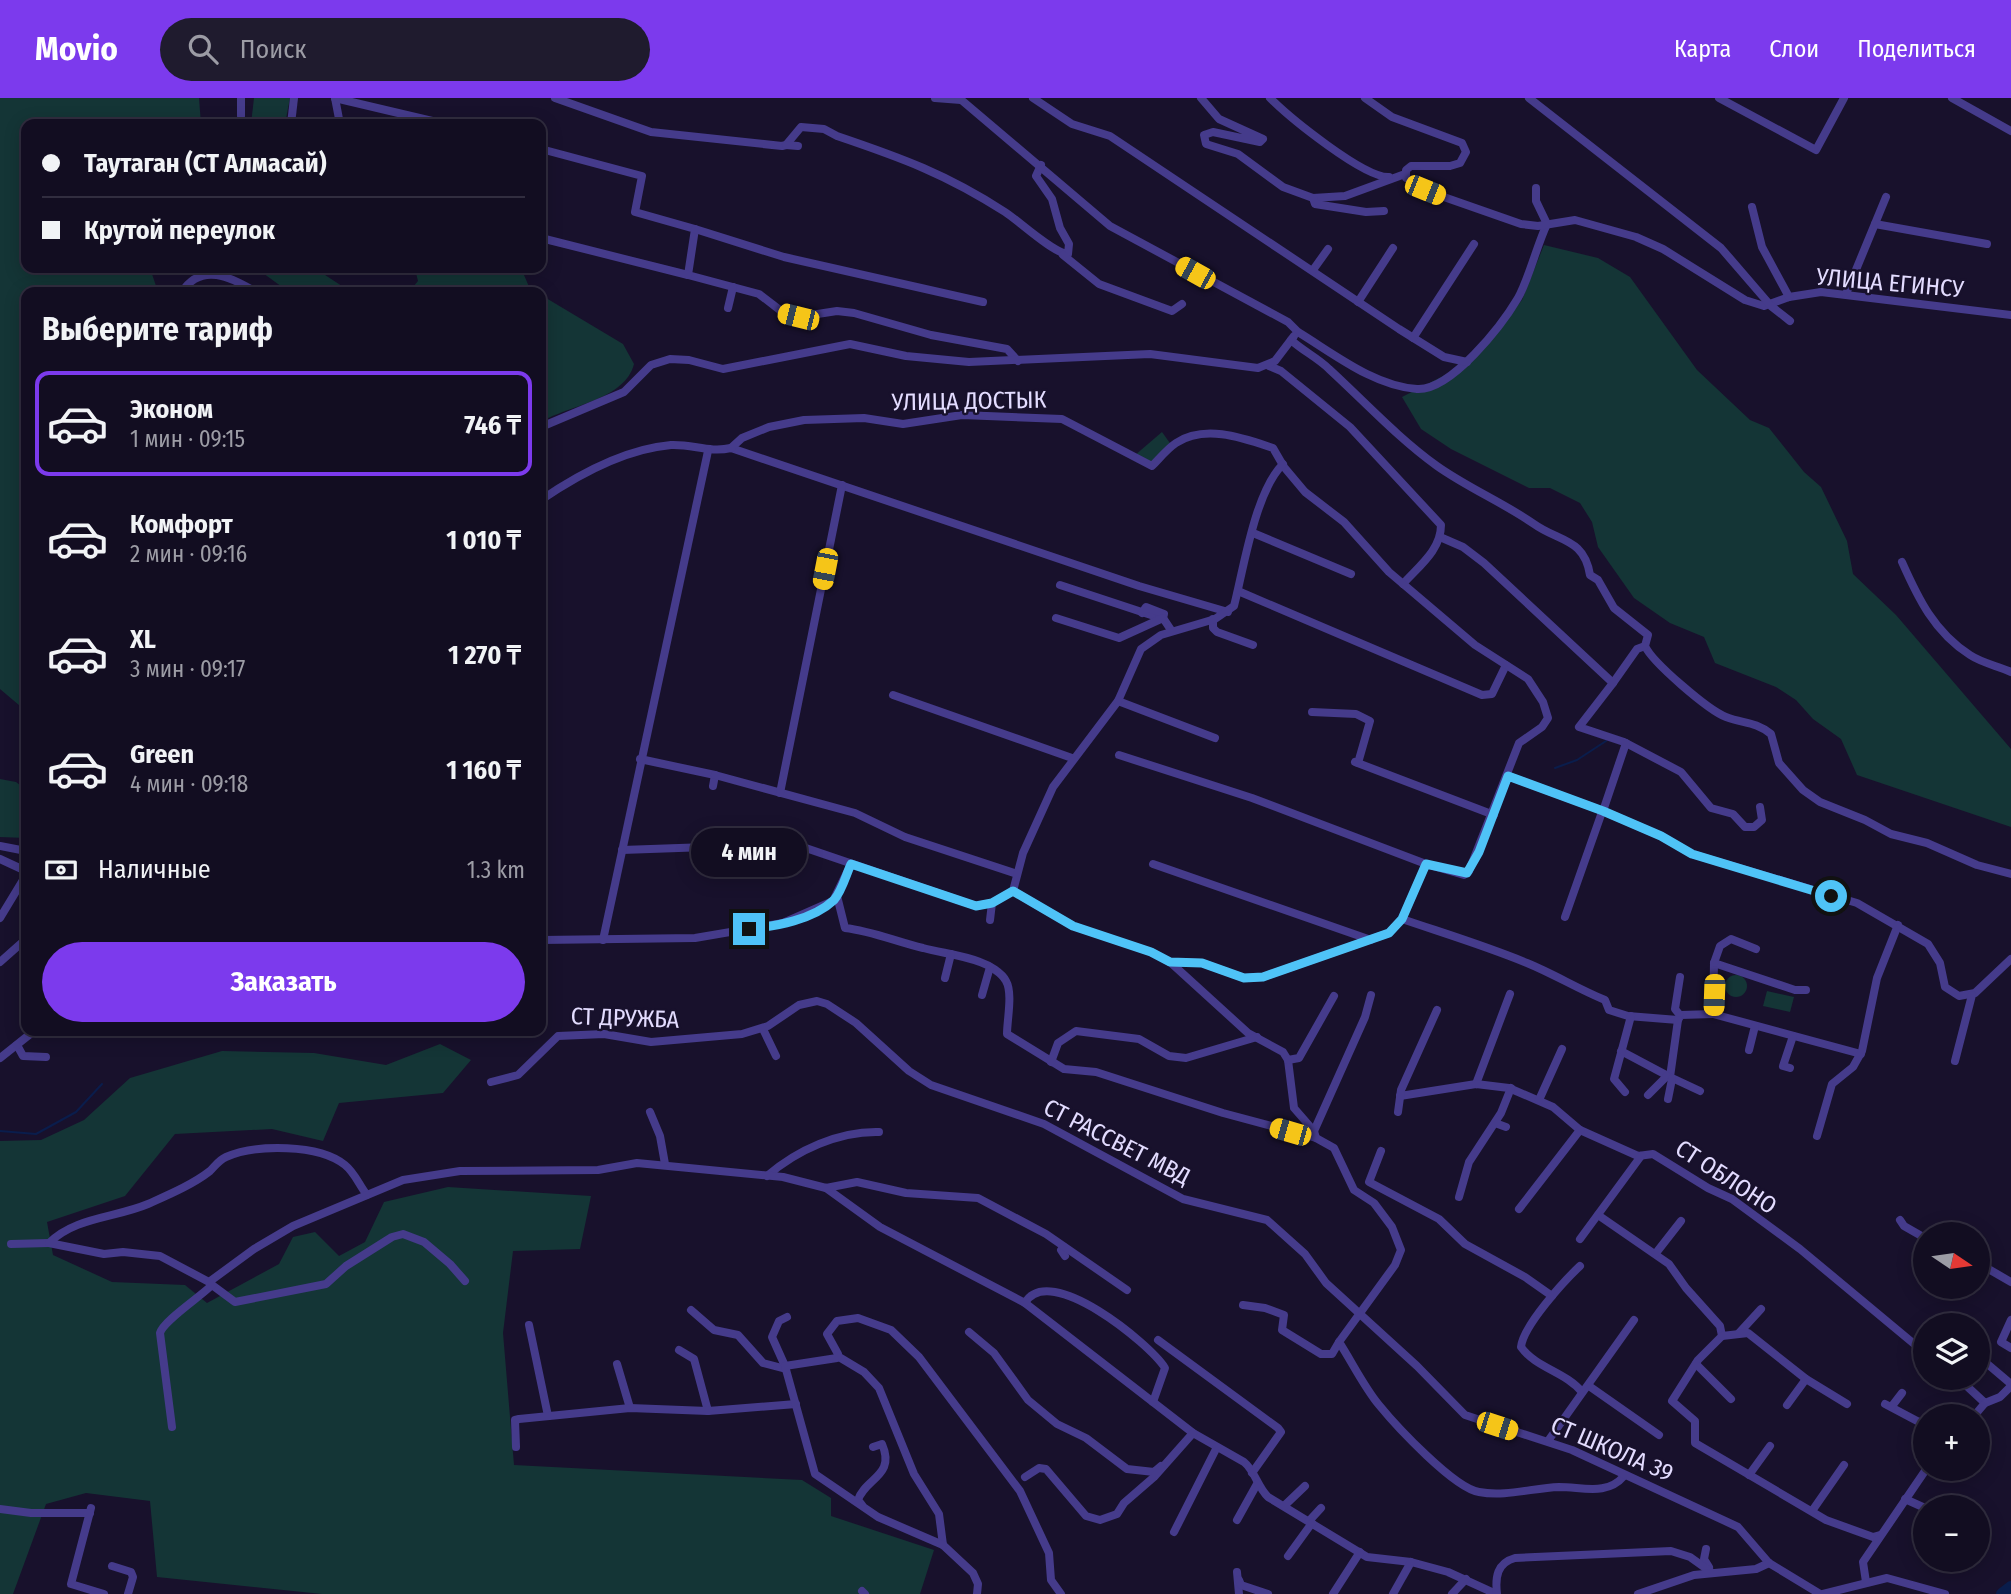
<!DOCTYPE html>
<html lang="ru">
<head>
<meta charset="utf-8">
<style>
	body { margin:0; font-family:"Fira Sans Condensed",sans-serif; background:#1f1b2e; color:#f1f3f6; height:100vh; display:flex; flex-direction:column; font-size:26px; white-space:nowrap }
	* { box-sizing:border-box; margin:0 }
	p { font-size:23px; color:#9c9ca5 }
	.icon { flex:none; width:38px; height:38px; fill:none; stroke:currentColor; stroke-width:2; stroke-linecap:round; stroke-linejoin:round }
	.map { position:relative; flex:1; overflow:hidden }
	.drawer { position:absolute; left:21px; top:189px; width:525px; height:749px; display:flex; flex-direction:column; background:#120d21; border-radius:14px; box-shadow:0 4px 18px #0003,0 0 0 2px #312d3f }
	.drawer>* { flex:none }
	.guide { position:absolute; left:21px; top:21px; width:525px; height:154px; border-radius:14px; box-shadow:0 4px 18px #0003,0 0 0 2px #312d3f; display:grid; align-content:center; height:154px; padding:0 21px; background:#120d21 }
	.needle { width:46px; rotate:103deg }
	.fabs { position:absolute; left:1913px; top:1124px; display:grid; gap:14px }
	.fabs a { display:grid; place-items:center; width:77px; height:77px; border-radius:50%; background:#120d21; box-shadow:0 4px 18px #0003,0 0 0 2px #312d3f; font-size:35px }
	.end { position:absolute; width:32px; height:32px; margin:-16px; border:9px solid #4fc3f7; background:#111; box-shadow:0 0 0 4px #111 }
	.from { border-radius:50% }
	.bubble { position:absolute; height:49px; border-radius:24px; background:#120d21; box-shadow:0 4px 18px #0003,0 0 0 2px #312d3f; font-size:23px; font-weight:700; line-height:49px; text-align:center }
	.car { position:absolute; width:21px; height:42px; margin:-21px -10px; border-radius:9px; box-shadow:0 0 5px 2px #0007; background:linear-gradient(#f5c518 24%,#345 0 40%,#f5c518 0 76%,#345 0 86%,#f5c518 0) }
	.guide b { display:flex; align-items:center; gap:24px; height:66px; font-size:26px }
	.guide b+b { border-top:2px solid #312d3f }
	.guide i { width:18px; height:18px; background:#f1f3f6 }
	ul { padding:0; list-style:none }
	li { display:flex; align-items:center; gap:21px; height:105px; margin:0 14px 10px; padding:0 7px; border:4px solid transparent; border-radius:14px }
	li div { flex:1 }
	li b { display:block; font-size:26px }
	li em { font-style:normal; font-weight:700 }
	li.selected { border-color:#7c3aed }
	li>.icon { width:63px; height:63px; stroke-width:1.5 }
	h2 { padding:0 21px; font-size:32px; line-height:84px }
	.pay { display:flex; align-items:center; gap:18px; height:77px; padding:0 21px; font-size:26px }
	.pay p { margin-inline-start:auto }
	.action { display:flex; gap:14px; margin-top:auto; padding:14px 21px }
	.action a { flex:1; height:80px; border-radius:42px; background:#7c3aed; color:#fff; font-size:28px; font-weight:700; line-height:80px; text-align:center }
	header { display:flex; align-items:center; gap:42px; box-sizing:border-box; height:98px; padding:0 35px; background:#7c3aed; color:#fff }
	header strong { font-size:33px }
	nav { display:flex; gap:38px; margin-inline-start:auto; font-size:24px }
	.search { width:490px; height:63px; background:#1f1b2e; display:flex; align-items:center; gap:18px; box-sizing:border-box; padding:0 24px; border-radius:38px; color:#9c9ca5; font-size:26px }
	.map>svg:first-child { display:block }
</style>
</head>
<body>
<header>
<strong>Movio</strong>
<div class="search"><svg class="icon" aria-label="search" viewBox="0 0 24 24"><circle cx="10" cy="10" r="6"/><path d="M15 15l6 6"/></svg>Поиск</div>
<nav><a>Карта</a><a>Слои</a><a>Поделиться</a></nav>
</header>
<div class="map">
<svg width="2011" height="1496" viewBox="0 0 2011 1496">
	<rect width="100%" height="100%" fill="#18112c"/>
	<g fill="#143536">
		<path d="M0,0h199l2,26h-175v144h124l8,24h-132v419l-26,-22z"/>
		<path d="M254,0h36l-5,26h-34z"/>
		<path d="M1544,147l54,13 32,19 67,93 53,50 19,8 35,44 17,15 26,54 6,33 43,41 115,134v78l-154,-52 -16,-36 -28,-20 -17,-19 -20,-13 -61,-24 -11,-26 -34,-14 -36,-25 -36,-51 -6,-25 -12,-19 -30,-15h-21l-78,-39 -30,-20 -19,-32 72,-37 48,-60z"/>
		<path d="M256,170h65l1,5 29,19h-62z"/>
		<path d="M409,170h97l18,7 6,14 6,3h-127l9,-11 -2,-8z"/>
		<path d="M541,197l82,49 11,20c-9,36 -65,41 -93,58z"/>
		<path d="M1162,334l10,14 -21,20 -17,-10z"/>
		<path d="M0,681l16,3 10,8v48l-26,-1z"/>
		<circle cx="1736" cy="888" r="11"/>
		<path d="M1767,893l27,6 -4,15 -27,-6z"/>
		<path d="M440,946l31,16 -28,33 -104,10 -16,38 -51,-12 -97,5 -50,62 -78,26 6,33 59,27 73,3 22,18 72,-39 14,-27 22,-5 24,24 26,-14 19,-40 64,-15 143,9 -11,53 -67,2 -10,82 11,132 288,15 29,18v18l103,34 -14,44h-598l-165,-17 -7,-76 -64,-8 -40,11 -33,90h-13v-453l41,-1 43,-20 46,-42 92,-27 92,2 72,12z"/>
	</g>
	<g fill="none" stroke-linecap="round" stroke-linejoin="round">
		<g stroke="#0a1d4c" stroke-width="2">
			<path d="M1555,670l22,-8 29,-19"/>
			<path d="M0,1033l36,3 40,-22 26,-28"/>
		</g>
		<path stroke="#0a1d4c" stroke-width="12" d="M2002,1496l9,-7"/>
		<g stroke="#453b8b" stroke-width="8">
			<path d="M335,0l110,26"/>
			<path d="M335,0l5,26"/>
			<path d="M555,0l96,34 131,14 4,-1 15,-18 23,2 13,7c65,22 109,38 168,76 14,9 49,42 63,42l1,-10 -9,-16 -8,-29 -16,-23 5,-11"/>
			<path d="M935,0l26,2"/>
			<path d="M959,0l151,128 178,96 10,10c36,22 76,54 119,57 34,2 85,-64 101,-91 10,-17 19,-53 29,-74l-11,-23v-13"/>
			<path d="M1033,0l39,26 38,12 289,193 45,28 23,5"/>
			<path d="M1201,0l18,21 44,20 -3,3 -47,-10 -9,3 2,9 32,10 45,33 30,11 32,-2 60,-22"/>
			<path d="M1270,0c20,20 94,80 119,79"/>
			<path d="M1365,0l27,19 70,26 4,9 -6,11 -10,3h-39l-5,4v8l35,18 80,28 17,2 37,-6 61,17 27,12 82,51 19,6 25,-9 32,-5 190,23"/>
			<path d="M1529,0l192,150 50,58 19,15"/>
			<path d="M1719,0l97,52 28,-52"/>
			<path d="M1952,0l59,33"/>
			<path d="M241,18v-18"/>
			<path d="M291,26l3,-26"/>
			<path d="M786,47l12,1"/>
			<path d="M541,51l101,27 -7,36 60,17 -7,46 71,19 26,20 13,3 39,-6 17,2 77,22 76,14 11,12"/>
			<path d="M1313,100l2,6 51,8 18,-1"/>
			<path d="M1752,109l10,40 27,50"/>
			<path d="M1875,126l112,20"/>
			<path d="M695,131l89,28 199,45"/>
			<path d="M541,140l147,37"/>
			<path d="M1063,157l36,29 73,27 10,-7"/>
			<path d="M402,170v1"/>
			<path d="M1313,172l15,-21"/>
			<path d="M182,194c19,-30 49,-15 74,0"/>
			<path d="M1846,196l40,-97"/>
			<path d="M1358,204l35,-54"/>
			<path d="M728,210l5,-21"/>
			<path d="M1413,240l61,-94"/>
			<path d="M1291,242c12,11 27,18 38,29 36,33 69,69 108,97 31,22 67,37 97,58 25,18 50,14 56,51l8,5 16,28 34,27 -3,11c7,16 63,64 81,71 18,7 28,4 45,17l8,29 24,27 17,12 45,18 26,14 36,9 50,22 34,9"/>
			<path d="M1269,268l12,5 69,56 91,98c0,25 -22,41 -38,59"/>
			<path d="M541,329l83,-35 27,-27 19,-6 19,1 34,9 127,-25 56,12 63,6 181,-8 108,14 17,-7 19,-25"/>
			<path d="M541,402c38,-26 84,-51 130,-55 22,-1 38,8 60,3l408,138 89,26"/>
			<path d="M1253,435l98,41"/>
			<path d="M1440,439l23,10 21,16 129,120 -34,44 45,15 57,30 30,36 22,6 12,13h9l8,-7 -2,-13"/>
			<path d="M1902,464c16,36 32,70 68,93 12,8 28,11 41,17"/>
			<path d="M1060,487l100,33"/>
			<path d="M1238,493l244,104 10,-1 14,-29"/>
			<path d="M1142,515l4,-6 18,7 -1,4"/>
			<path d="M1056,520l63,20 44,-20 8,12"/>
			<path d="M1213,521v9l4,4 36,13"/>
			<path d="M1613,585l24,-34 8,-3"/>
			<path d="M893,597l179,63"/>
			<path d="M1118,603l97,37"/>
			<path d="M1312,614l44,2 14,7 -12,42"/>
			<path d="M1119,657l133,43 174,66"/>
			<path d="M640,661l75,16 -2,11"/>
			<path d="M1355,664l139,53"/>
			<path d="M715,677l140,38 50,24 112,37"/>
			<path d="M1508,678l95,35 58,25 31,18 165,49 71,41 12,19 5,24 14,9 16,-3 36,-34"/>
			<path d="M780,695l62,-308"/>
			<path d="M1603,713l23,-68"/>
			<path d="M0,748l26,5"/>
			<path d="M622,752l172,-6 182,62 16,-3 21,-12 60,35 78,26 19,10 32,1 42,15 19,-1 126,-44 13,-14 24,-55 38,11 5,-4 50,-128 23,-16 6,-9 -5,-16 -15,-23 -53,-34 -86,-73 -45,-50 -39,-30 -21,-25 -11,-19c-30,-10 -68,-24 -97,-5 -9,6 -17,16 -24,23l-90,-47 -100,-4 -59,9 -39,-6 -60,2 -35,7 -27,11 -11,10"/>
			<path d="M0,761l26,12"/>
			<path d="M1153,766l218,76"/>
			<path d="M1013,793l10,-38 30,-66 65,-86 23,-52 20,-14 54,-16 19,-13c10,-39 21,-114 49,-142"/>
			<path d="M837,798l8,32c27,3 52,14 78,20 19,5 39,7 57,14 9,3 22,11 26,19 7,12 1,39 1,53l57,35 32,3 127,41 93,25"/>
			<path d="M1565,819l37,-105"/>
			<path d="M0,820l26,-43"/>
			<path d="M1402,821c41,14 84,27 125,44 27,11 51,26 78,37l4,10 19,6 50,4 3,-5 32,-1 1,-51 81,27h11"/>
			<path d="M990,822l2,-17"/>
			<path d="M541,842l154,-2 88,-15 50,-22 18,-37"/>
			<path d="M603,842l105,-489"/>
			<path d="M0,864l26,-23"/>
			<path d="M1170,864l78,71 35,19 5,8 6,48 20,23 2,7 18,10 20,42 20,13 18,24 9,23 -6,15 -56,77c13,20 25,45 40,63 18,22 75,83 100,87 26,5 54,-4 80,-5 24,0 48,9 65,-11"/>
			<path d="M1714,865l6,-17 11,-7 25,10"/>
			<path d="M945,880l6,-24"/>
			<path d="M982,897l8,-28"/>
			<path d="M1679,916l-4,-5 5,-32"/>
			<path d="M1713,916l148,40"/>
			<path d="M1678,922l-8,57 30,14"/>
			<path d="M763,931l13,27"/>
			<path d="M17,947l6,11 23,1"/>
			<path d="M1749,952l6,-24"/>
			<path d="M1621,953l49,26"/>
			<path d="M0,960l34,-27"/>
			<path d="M1288,962l11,-2 35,-62"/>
			<path d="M1955,963l17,-66"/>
			<path d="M1051,964l7,-19 18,-12 63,8 30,17 17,2 71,-21"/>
			<path d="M1790,970l-7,-2 10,-30"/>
			<path d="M491,984l27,-7 40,-39 46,-2 47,8 91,-8 26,-8 31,-21 18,-4 10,3 29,19 53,48 22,14 113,39 139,75 84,21 38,34 21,29 91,83 48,49 107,35 166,77 31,36 51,31"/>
			<path d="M1476,986l34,-90"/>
			<path d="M1625,994l-11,-13 17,-63"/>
			<path d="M1648,997l19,-19"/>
			<path d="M1400,998l76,-12 33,4 44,19 27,23 58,26 15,-2 55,34 24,11 68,50 125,104"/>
			<path d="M1668,1001l4,-20"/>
			<path d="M1539,1002l23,-51"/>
			<path d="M650,1014l10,24 5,28"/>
			<path d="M1398,1014l3,-22 36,-80"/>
			<path d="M1495,1025l11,4"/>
			<path d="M1314,1033l51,-114 6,-22"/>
			<path d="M1817,1038l15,-52 21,-17 9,-16 15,-73 21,-53"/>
			<path d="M1381,1053l-12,31 70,37 26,25 60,33 27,19"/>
			<path d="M767,1078c30,-26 72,-45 112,-44"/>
			<path d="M826,1090l54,39 145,76 168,130 51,29c11,9 13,24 24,35l99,60 44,5 37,10 48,22"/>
			<path d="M1459,1099l10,-35 32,-49 10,-25"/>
			<path d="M1519,1111l61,-79"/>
			<path d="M1598,1117l71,49 17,24 34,38 2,10 -24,24 -26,41 23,20v22l131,77 47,17 7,-2"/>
			<path d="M1900,1122l4,6 21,12"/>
			<path d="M1580,1141l61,-83"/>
			<path d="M11,1146l38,-1"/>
			<path d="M1064,1149l-3,3 4,6"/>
			<path d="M1656,1155l25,-32"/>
			<path d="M1978,1165l33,19"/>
			<path d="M1580,1168c-16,15 -57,60 -59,81 15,21 45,25 61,45"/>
			<path d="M209,1184l-49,-26 -37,-4 -19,2 -55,-11c26,-26 66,-25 99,-39 20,-9 44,-19 62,-33 5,-5 9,-11 16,-14 30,-13 93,-13 119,8 10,8 14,20 22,30"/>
			<path d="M212,1187l23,17 91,-18 20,-18 46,-29 11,-3 21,8 26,22 15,17"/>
			<path d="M1025,1205c24,-42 125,41 140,65l-12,34"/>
			<path d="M1243,1207l22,3 19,7 -2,15 39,24h11l7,-12"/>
			<path d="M691,1212l23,20 24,5 25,28 23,6"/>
			<path d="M2011,1222l-10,22 10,6"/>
			<path d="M529,1227l19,91"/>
			<path d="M969,1234l25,21 34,47 29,24 29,14 41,31 27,3 7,-6"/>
			<path d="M1739,1235l22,-24"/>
			<path d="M1722,1238l26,-3 58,46 41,25"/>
			<path d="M1158,1242l120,88 3,4 -29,41"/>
			<path d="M679,1252l15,9 14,52"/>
			<path d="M1978,1258l33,28"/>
			<path d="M839,1259l25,15 15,16 35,86 25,40 4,31 30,28 5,11 -1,10"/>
			<path d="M617,1266l13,44"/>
			<path d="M1696,1266l35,35"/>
			<path d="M785,1268l-13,-29 7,-16 8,-4"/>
			<path d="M1957,1279l28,26 15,-6 11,-11"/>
			<path d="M1589,1288l70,49"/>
			<path d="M1885,1306l34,18 6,-1"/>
			<path d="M1787,1307l19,-26"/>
			<path d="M1892,1308l10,-13"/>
			<path d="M1974,1318l11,-13"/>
			<path d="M172,1329l-12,-94c3,-12 40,-36 52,-48l-3,-3 45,-33 39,-23 110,-46 57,-9 138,-1 39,-7 146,14 43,11 31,-6 49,11 72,5 68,36 81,56"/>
			<path d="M1548,1343l86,-121"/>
			<path d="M516,1349l-1,-27 4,-1 111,-11 78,3 88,-7"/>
			<path d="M1970,1375l2,-5"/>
			<path d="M1749,1377l21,-29"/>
			<path d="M1025,1379l14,-9 7,1 40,47 14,4 17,-6 7,-11 30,-26 39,-44"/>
			<path d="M1905,1401l20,9"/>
			<path d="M862,1407l-4,-5c7,-22 38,-24 24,-56l-9,3"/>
			<path d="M1284,1408l21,-20"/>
			<path d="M91,1410l-20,76 33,10"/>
			<path d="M0,1411l31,4h59"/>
			<path d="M1812,1413l32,-46"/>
			<path d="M1237,1422l20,-36"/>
			<path d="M1309,1423l12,-13"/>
			<path d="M1174,1434l43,-85"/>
			<path d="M943,1447l-65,-28 -63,-43 -30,-108 52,-8 1,-4 -11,-20 10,-13 21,-3 33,12 28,27 101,134 29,62 2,27 10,14"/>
			<path d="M1706,1451l-2,10 5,8"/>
			<path d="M1288,1458l24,-33"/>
			<path d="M112,1468l19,6 2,5 -5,17"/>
			<path d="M1237,1474l2,22"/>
			<path d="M1239,1482l2,5 27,9"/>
			<path d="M1866,1484l-3,-20 64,-94"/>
			<path d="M862,1493l3,3"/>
			<path d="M1333,1496l27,-42"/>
			<path d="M1393,1496l18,-32"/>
			<path d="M1452,1496l14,-15"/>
			<path d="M1497,1496c-2,-17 0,-31 18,-36l156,-7 19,6 21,15"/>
			<path d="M1638,1496l56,-19 62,-6 13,-6"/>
			<path d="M1823,1496l64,-16 58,16"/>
		</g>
	</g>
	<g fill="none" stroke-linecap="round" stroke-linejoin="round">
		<path stroke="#4fc3f7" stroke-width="9" d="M749,831c27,-3 64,-9 85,-29 8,-9 12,-25 17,-36l125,42 16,-3 21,-12 60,35 78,26 19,10 32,1 42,15 19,-1 126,-44 13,-14 24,-55 41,9 12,-21 29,-76 95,35 58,25 31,18 139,42"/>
	</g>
	<g text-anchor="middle" stroke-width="5" stroke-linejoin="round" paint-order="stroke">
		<g font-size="24" fill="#e3dcff" stroke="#18112c">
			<text transform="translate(1890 185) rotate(5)" y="8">УЛИЦА ЕГИНСУ</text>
			<text transform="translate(969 303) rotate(-1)" y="8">УЛИЦА ДОСТЫК</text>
			<text transform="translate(625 920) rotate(2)" y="8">СТ ДРУЖБА</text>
			<text transform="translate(1117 1044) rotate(27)" y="8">СТ РАССВЕТ МВД</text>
			<text transform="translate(1726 1079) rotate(33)" y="8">СТ ОБЛОНО</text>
			<text transform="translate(1612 1351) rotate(23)" y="8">СТ ШКОЛА 39</text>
		</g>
	</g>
</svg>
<div class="fabs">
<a><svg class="needle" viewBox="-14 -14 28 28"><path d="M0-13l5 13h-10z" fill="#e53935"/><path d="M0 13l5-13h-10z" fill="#9c9ca5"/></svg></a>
<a><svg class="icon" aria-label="layers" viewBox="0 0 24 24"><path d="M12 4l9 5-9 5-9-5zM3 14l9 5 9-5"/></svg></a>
<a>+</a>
<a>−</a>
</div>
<i class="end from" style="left:1831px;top:798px"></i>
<i class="end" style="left:749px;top:831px"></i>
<div class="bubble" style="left:691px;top:730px;width:116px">4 мин</div>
<i class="car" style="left:1425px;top:92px;rotate:112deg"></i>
<i class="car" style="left:1195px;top:175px;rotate:299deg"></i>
<i class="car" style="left:798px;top:219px;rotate:284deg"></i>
<i class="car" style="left:825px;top:471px;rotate:191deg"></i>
<i class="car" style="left:1714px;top:897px;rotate:182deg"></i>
<i class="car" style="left:1290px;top:1034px;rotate:286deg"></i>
<i class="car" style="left:1497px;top:1328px;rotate:108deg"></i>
<div class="guide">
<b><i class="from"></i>Таутаган (СТ Алмасай)</b>
<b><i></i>Крутой переулок</b>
</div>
<section class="drawer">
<h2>Выберите тариф</h2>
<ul>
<li class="selected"><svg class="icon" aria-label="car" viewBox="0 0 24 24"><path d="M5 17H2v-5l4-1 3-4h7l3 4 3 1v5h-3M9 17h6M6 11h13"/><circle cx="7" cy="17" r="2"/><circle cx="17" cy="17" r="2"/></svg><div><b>Эконом</b><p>1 мин · 09:15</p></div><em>746 ₸</em></li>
<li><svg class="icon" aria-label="car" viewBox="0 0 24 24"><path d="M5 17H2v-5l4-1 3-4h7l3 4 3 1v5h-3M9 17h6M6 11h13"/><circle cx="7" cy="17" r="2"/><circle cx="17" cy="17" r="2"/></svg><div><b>Комфорт</b><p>2 мин · 09:16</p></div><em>1 010 ₸</em></li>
<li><svg class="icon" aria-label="car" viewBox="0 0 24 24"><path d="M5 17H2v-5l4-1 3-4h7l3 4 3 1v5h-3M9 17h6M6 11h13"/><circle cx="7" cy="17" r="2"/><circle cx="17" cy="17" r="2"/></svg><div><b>XL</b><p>3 мин · 09:17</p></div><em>1 270 ₸</em></li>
<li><svg class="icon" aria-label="car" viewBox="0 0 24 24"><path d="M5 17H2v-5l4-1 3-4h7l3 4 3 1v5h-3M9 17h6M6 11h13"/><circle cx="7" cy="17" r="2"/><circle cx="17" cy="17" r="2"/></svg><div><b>Green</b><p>4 мин · 09:18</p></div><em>1 160 ₸</em></li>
</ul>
<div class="pay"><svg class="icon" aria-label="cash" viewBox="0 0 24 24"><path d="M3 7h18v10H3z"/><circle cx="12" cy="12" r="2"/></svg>Наличные<p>1.3 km</p></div>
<div class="action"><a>Заказать</a></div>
</section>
</div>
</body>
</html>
